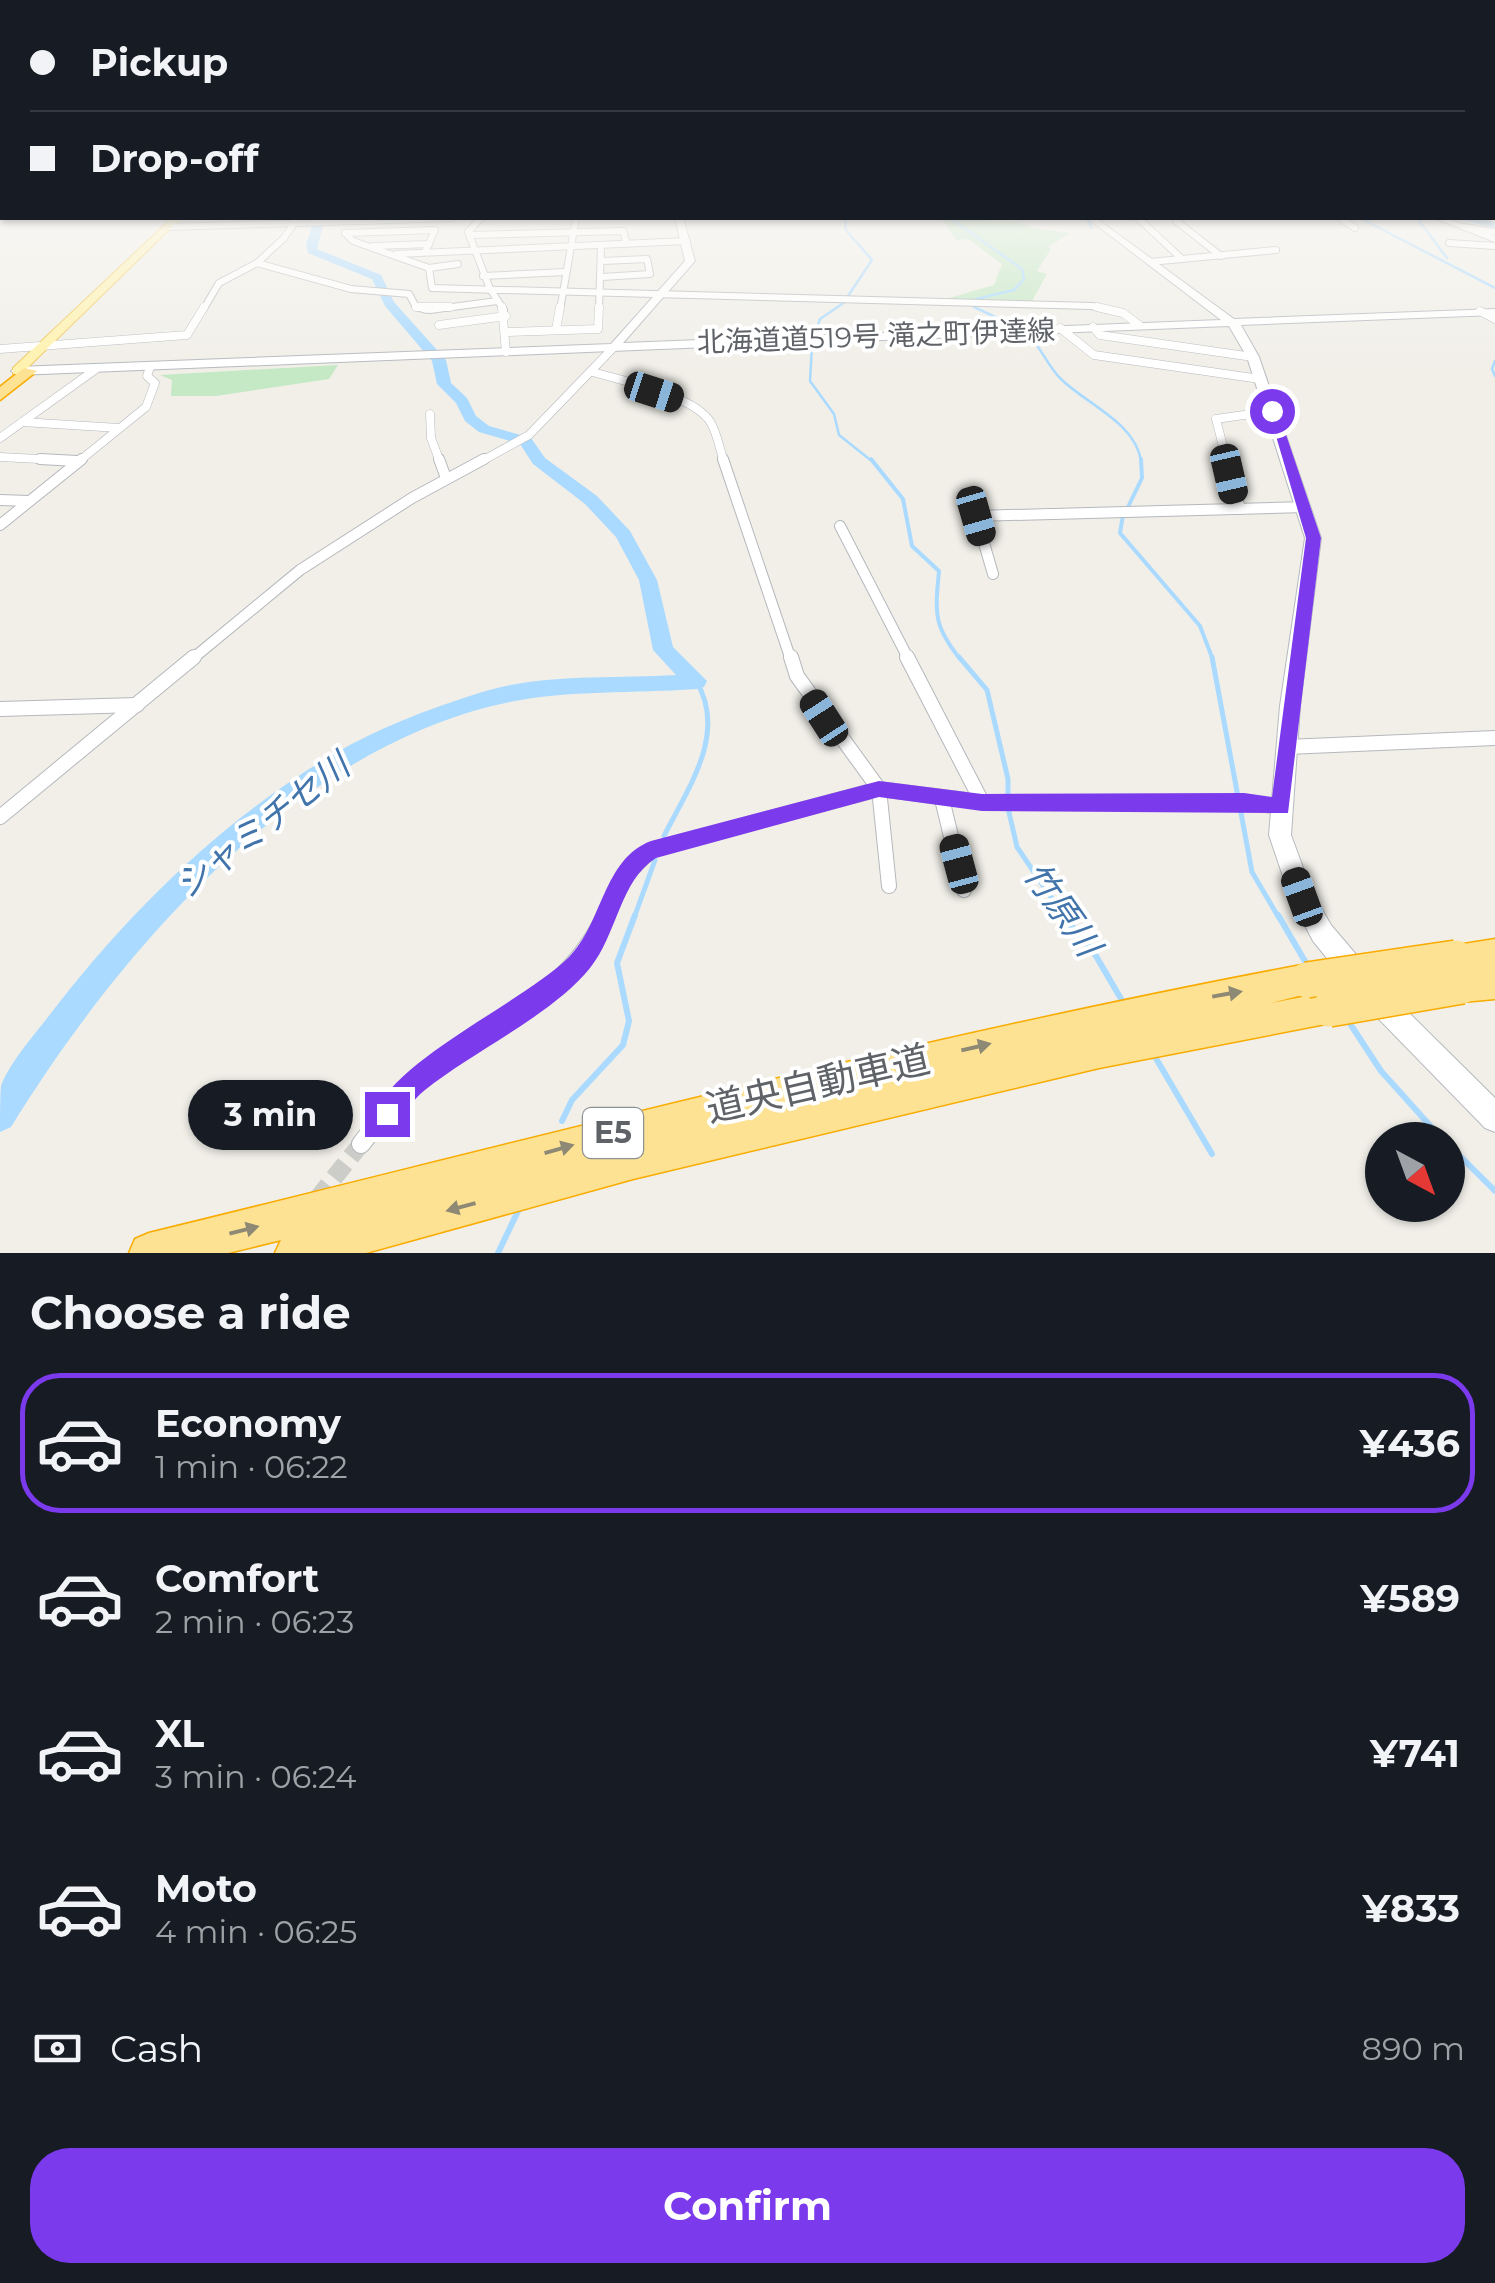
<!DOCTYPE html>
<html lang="en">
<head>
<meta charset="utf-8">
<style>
	body { margin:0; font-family:Montserrat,"Noto Sans JP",sans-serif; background:#20242c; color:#f1f3f6; height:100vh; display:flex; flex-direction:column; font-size:38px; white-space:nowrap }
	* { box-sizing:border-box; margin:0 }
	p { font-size:32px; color:#9ea1a6 }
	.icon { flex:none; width:55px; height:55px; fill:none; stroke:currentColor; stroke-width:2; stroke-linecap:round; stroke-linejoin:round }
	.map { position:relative; height:1253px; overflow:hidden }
	.sheet { display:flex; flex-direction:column; background:#171b24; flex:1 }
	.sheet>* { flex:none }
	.top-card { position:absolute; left:0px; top:0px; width:1495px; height:220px; box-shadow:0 2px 8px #0004; display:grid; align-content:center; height:220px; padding:0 30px; background:#171b24 }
	.needle { width:65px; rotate:139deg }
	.tools { position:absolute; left:1365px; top:1122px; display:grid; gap:20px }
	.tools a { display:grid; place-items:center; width:100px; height:100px; border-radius:50%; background:#171b24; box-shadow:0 2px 8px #0004; font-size:50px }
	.end { position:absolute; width:45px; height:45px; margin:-22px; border:12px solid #7c3aed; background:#fff; box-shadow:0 0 0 5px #fff }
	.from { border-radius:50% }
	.bubble { position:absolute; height:70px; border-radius:35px; background:#171b24; box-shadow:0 2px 8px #0004; font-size:32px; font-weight:700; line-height:70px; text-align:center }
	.car { position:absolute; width:30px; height:60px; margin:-30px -15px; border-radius:12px; box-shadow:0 0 8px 2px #0007; background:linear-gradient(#222 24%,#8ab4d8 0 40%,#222 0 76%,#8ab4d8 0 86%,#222 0) }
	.top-card b { display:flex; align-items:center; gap:35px; height:95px; font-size:38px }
	.top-card b+b { border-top:2px solid #363941 }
	.top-card i { width:25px; height:25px; background:#f1f3f6 }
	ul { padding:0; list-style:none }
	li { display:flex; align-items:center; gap:30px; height:140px; margin:0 20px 15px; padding:0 10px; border:5px solid transparent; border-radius:40px }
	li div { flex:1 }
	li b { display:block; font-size:38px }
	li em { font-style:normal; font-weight:700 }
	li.active { border-color:#7c3aed }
	li>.icon { width:90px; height:90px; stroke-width:1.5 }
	h2 { padding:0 30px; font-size:45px; line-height:120px }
	.pay { display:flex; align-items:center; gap:25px; height:110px; padding:0 30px; font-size:38px }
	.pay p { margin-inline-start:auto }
	.action { display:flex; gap:20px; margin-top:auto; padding:20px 30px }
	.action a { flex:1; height:115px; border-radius:40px; background:#7c3aed; color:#fff; font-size:40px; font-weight:700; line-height:115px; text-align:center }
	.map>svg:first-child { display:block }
</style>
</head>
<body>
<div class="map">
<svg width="1495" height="1253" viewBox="0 0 1495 1253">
	<rect width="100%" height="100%" fill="#f1efe8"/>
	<g fill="#c5e8c5">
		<path d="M941,218l78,4 14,6 37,5 -22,14 3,2 -14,22 10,3 -15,27 -90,-1 52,-15 8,-21 -34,-25 -12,1z"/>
		<path d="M338,365l-9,14 -113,17h-45l1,-16 -12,-5z"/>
	</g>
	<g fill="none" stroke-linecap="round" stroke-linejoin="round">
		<g stroke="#aadaff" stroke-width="2.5">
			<path d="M846,218l-1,11 27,31 -24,36"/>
			<path d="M950,218l72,51 2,10 -10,11 -38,9 -2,8 45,21"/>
			<path d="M1086,218l6,10"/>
			<path d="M1360,218l135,70"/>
			<path d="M1417,218l30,40"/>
			<path d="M815,334l5,-15 25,-17"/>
			<path d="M1027,334c13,11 20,31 33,44 24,25 77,45 81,84"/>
			<path d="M812,345l-2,36 24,33 5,21 34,27"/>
			<path d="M1495,361l-3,8 3,7"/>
		</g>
		<g stroke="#aadaff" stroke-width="4">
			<path d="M871,459l32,40 9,47 27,25c-4,42 -6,55 22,89"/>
			<path d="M1128,507l14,-29 -1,-19"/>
			<path d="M1123,515l-3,18 80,93 13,34"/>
		</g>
		<g stroke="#aadaff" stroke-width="5">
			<path d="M959,657l28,33 21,89v19"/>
			<path d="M1212,657l40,215 27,46"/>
			<path d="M1008,808l9,39 48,71"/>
			<path d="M664,836c24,-48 64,-103 32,-155"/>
			<path d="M634,918l21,-58"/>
		</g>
		<g stroke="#aadaff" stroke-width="6">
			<path d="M1063,915l33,41 28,48"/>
			<path d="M1278,915l28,48"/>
			<path d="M1347,1019l34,52 62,69"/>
			<path d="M1154,1055l58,99"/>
			<path d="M562,1121l10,-21 51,-55 6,-24 -12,-58 18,-48"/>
			<path d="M1448,1144l47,47"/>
			<path d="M498,1253l21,-44"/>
		</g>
		<g fill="#aadaff" fill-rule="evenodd">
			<path d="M315,218h10l-8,31 64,26 13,27 52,58 5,23 16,15 9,18 13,10 42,12 14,20 52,38 33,35 27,49 16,67 34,34 -3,6 -8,2c-68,5 -138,0 -204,17 -205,51 -375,249 -481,421l-11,5c0,-13 0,-33 1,-46 7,-21 33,-51 47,-69 78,-102 172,-196 284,-262 46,-27 96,-46 147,-62 63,-20 132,-14 197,-18l-23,-25 -14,-70 -23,-43 -31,-33 -52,-40 -13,-20 -41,-12 -14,-11 -9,-18 -19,-19 -5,-23 -47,-55 -13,-27 -64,-26 -2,-9z"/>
			<path d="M1462,218l33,4v6l-32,-8z"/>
		</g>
		<path stroke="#ccccc8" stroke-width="18" stroke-dasharray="18 9" stroke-linecap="butt" d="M317,1199l44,-55"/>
		<defs>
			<g id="street-far4">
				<path d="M481,218l-13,14 22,57 14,21"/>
				<path d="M1138,218l44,41"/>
				<path d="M1340,218l15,10"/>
				<path d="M1176,221l45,35"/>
				<path d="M1464,227l31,5"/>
				<path d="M345,233l8,8 76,27 3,20 660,18 16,4"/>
				<path d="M345,233l90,-3 -10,22"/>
				<path d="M471,235l152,-4 4,13"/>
				<path d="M1449,243l46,3"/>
				<path d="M373,246l56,-2"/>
				<path d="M396,254l291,-13"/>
				<path d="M602,261l45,-2 3,15 -48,3"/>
				<path d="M1150,262l126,-12"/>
				<path d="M257,263l94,26 58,5 7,13 10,3"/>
				<path d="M429,268l29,-4"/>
				<path d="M483,276l82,-4"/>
				<path d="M203,310l16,-27 38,-20 27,-25 14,-20"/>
				<path d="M430,310l67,-9"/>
				<path d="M560,310l16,-92"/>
				<path d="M599,310l2,-65"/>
			</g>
			<g id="street-far3">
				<path d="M416,307h34"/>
				<path d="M502,307l4,45"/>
				<path d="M1097,307l26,6 16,12"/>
				<path d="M1480,311l15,8"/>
				<path d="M439,325l67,-9"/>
				<path d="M1093,327l7,8 153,22"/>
				<path d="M1060,328l34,27 166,24"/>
				<path d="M556,330l4,-23"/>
				<path d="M507,332l91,-3 1,-22"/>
				<path d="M0,349l187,-14 17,-28"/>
				<path d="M593,372c29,9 102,23 118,51 6,11 9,26 13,39"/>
				<path d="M430,414l1,24 9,24"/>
				<path d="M22,422l97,6"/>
				<path d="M0,438l96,-69"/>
				<path d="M0,457l77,4"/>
				<path d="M78,462l68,-55 9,-24 -8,-7 3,-9"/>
				<path d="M480,462l49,-27 85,-88"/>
				<path d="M1227,462l-11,-43 56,-8"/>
			</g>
			<g id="street-far2">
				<path d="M40,459l37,2"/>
				<path d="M439,459l7,19"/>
				<path d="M723,459l68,201"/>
				<path d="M1227,459l13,50"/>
				<path d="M0,500l28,1"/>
				<path d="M0,525l82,-66"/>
				<path d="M840,526l69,134"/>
				<path d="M993,574l-17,-58 329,-9"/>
				<path d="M191,660l109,-90 112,-72 72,-39"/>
			</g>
			<g id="street-far1">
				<path d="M791,657l6,19 82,113 10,97"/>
				<path d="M907,657l75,145"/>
				<path d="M0,709l137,-4"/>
				<path d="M1287,747l208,-9"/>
				<path d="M942,799l22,91"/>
				<path d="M0,817l194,-160"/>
				<path d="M605,918l22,-44 24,-24 228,-61 103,13h262l36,5"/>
			</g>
			<path id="street" d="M361,1144c16,-20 31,-42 50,-59 67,-56 158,-85 195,-170"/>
			<g id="secondary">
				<path d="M0,211l2,1v4l-2,1z"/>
				<path d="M385,218h72l-4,3 -286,9 -4,-3 4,-3z"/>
				<path d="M675,218h8l12,43 -72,82 598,-23 -134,-102h9l138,101 261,-10v6l-254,10 18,32 62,181 -21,168 -9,129 21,57 19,33 34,40 3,9 -3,9 -9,3 -9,-3 -34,-42 -23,-44 -21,-62 11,-129 25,-168 -58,-181 -18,-31 -1212,49 -6,-4 6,-4 594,-23 74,-83z"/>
				<path d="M1434,218h11l50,18v6z"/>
				<path d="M1376,985l9,4 110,109v34l-10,-4 -118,-121 -4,-9 4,-9z"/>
			</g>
			<path id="primary" d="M172,218h9l-160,156h-8v-6z"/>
			<g id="highway">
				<path d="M24,368l13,3 -37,29v-13z"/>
				<path d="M1495,939v60l-33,3 -11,-5 -5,-11 9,-13 -10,-4 -5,-11 5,-11z"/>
				<path d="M1307,964l11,5 5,11 -5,11 -47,12 58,-11 12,5 5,12 -5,12 -242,47 -466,111 -267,74h-91l6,-13 -53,13h-99l6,-14 14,-6c385,-94 768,-196 1158,-269z"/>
			</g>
		</defs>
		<use href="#street-far4" stroke="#b5b8bc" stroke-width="8"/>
		<use href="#street-far3" stroke="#b5b8bc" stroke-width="9"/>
		<use href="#street-far2" stroke="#b5b8bc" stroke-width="12"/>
		<use href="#street-far1" stroke="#b5b8bc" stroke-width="16"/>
		<use href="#street" stroke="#b5b8bc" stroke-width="20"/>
		<use href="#secondary" stroke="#b6babf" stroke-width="2"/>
		<use href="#primary" stroke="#f2c960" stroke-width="2"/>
		<use href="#highway" stroke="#f9ab00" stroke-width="3"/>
		<use href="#street-far4" stroke="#fff" stroke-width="6"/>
		<use href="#street-far3" stroke="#fff" stroke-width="8"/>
		<use href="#street-far2" stroke="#fff" stroke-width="10"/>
		<use href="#street-far1" stroke="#fff" stroke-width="14"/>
		<use href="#street" stroke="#fff" stroke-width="18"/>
		<use href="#secondary" fill="#fff" fill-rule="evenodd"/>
		<use href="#primary" fill="#fff2af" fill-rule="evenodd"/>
		<use href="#highway" fill="#fde293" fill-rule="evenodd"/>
		<defs>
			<g id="highway-bridge">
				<path d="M1307,980l149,-22"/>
				<path d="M1329,1009l133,-23"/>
			</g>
		</defs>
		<use href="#highway-bridge" stroke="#f9ab00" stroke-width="38" stroke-linecap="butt"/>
		<use href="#highway-bridge" stroke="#fde293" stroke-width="35"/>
	</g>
	<defs><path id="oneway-solid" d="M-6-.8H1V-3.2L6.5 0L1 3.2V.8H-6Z" transform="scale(2.5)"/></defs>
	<g fill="#8e8975">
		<use href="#oneway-solid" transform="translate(1227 994) rotate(-10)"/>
		<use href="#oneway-solid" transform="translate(976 1047) rotate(-13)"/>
		<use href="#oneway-solid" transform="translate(559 1149) rotate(-16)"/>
		<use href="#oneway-solid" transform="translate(461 1207) rotate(165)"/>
		<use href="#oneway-solid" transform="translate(244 1230) rotate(-14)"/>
	</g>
	<linearGradient id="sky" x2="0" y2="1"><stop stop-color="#8fc3f1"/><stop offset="0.52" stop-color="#f9f8f5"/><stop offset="1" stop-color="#f9f8f5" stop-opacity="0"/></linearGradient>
	<rect width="1495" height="367" fill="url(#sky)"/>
	<path fill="#7c3aed" d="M1268,409l10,2 43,127 -33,275 -306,-2 -103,-14 -223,61c-36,22 -39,77 -66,110 -38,47 -116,83 -165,122 -15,11 -21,30 -38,37l-9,-4 -4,-9c23,-56 148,-111 195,-157 34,-34 34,-98 82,-116l228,-60 103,13 262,-1 28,4 34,-259z"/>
	<g text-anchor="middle" stroke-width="8" stroke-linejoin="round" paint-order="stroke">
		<g font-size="28" fill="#5f6368" stroke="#fff">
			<text transform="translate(876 336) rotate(-2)" y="10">北海道道519号 滝之町伊達線</text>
		</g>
		<rect fill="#fff" stroke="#8f9295" stroke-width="2.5" x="583" y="1108" width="60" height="50" rx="8"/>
		<g font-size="30" font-weight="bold" fill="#5f6368">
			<text x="613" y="1143">E5</text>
		</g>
		<g font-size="35" font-style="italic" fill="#4174aa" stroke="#fff">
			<text transform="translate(262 826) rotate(-38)" y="12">シャミチセ川</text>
			<text transform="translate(1062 909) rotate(55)" y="12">竹原川</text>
		</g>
		<g font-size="38" fill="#5f6368" stroke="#fff">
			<text transform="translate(818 1084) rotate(-13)" y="13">道央自動車道</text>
		</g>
	</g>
</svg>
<div class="tools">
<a><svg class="needle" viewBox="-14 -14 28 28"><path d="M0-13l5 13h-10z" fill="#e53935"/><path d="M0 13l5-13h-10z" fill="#9ea1a6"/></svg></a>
</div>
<i class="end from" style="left:1272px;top:411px"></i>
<i class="end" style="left:387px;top:1114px"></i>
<div class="bubble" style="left:188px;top:1080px;width:165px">3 min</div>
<i class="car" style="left:654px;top:392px;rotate:108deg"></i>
<i class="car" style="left:1229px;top:474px;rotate:167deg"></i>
<i class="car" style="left:976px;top:516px;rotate:164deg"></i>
<i class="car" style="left:824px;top:718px;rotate:327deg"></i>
<i class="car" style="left:959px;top:864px;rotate:345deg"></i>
<i class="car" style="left:1302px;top:897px;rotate:340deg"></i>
<div class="top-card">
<b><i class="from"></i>Pickup</b>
<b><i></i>Drop-off</b>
</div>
</div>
<section class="sheet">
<h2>Choose a ride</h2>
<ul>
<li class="active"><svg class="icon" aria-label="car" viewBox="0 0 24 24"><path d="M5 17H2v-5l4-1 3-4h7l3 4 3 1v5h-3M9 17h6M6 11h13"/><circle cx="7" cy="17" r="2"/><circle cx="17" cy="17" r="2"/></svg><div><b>Economy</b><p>1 min · 06:22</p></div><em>¥436</em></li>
<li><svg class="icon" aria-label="car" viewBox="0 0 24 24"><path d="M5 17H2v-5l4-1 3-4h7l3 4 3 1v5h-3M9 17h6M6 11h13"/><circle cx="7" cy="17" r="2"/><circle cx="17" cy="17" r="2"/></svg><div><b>Comfort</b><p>2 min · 06:23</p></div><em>¥589</em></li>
<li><svg class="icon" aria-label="car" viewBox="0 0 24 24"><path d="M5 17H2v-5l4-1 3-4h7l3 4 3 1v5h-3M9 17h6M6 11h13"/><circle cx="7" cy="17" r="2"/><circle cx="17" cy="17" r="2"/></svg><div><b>XL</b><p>3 min · 06:24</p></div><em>¥741</em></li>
<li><svg class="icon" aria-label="car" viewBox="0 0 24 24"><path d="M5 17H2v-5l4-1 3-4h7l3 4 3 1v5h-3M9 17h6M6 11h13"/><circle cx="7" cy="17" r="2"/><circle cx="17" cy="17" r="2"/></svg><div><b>Moto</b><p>4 min · 06:25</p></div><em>¥833</em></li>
</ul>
<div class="pay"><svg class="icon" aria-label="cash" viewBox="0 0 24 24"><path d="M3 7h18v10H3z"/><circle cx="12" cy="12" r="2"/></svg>Cash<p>890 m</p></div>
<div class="action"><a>Confirm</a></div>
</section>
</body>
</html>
